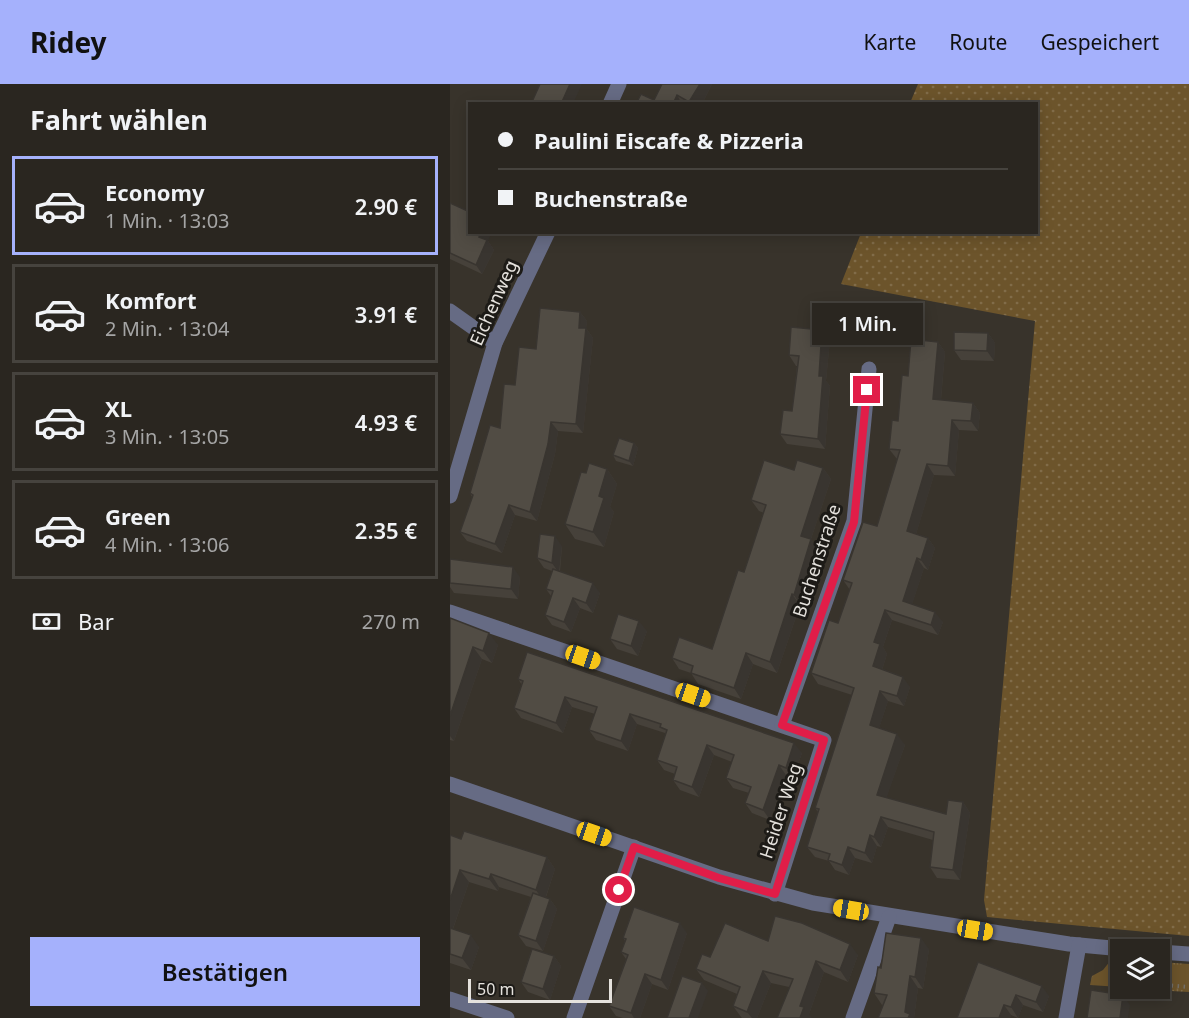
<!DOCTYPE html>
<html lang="de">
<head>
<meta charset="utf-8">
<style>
	body { margin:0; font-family:"Noto Sans",sans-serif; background:#36322d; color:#f1f3f6; height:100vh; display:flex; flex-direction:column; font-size:22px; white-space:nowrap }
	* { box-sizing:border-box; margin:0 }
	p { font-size:20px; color:#a5a5a5 }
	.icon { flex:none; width:33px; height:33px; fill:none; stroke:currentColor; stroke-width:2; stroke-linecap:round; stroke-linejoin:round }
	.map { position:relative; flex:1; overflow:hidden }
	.drawer { display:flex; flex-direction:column; background:#2a2620; width:450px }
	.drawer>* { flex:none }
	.top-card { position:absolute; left:18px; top:18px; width:570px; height:132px; border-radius:0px; box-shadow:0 3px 15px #0003,0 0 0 2px #46433e; display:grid; align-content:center; height:132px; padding:0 30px; background:#2a2620 }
	.fabs { position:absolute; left:660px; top:855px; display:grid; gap:12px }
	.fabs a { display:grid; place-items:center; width:60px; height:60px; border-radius:0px; background:#2a2620; box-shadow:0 3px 15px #0003,0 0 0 2px #46433e; font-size:30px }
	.scale { position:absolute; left:18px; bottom:15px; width:144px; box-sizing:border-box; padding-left:6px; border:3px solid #e5e2dd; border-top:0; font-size:16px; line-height:21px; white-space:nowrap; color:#e5e2dd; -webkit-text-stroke:4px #1d1b17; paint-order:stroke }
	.end { position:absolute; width:27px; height:27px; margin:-14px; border:8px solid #e11d48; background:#fff; box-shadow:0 0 0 3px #fff }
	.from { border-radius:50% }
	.bubble { position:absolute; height:42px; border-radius:0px; background:#2a2620; box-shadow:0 3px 15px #0003,0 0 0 2px #46433e; font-size:20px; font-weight:600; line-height:42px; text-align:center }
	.car { position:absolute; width:18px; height:36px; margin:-18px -9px; border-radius:8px; box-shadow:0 0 4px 2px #0007; background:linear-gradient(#f5c518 24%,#345 0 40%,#f5c518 0 76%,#345 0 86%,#f5c518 0) }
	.top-card b { display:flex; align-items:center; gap:21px; height:57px; font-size:22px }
	.top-card b+b { border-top:2px solid #46433e }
	.top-card i { width:15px; height:15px; background:#f1f3f6 }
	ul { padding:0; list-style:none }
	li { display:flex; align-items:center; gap:18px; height:99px; margin:0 12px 9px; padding:0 18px; border:3px solid #46433e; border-radius:0px }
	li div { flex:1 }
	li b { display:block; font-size:22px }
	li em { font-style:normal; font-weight:600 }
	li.on { border-color:#a5b1fc }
	li>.icon { width:54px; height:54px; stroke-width:1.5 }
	h2 { padding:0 30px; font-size:27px; line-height:72px }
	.pay { display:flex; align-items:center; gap:15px; height:66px; padding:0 30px; font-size:22px }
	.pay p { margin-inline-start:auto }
	.action { display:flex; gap:12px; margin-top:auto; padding:12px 30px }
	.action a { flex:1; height:69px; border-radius:0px; background:#a5b1fc; color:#111; font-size:24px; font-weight:600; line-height:69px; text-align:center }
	header { display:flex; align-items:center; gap:36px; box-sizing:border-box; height:84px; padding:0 30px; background:#a5b1fc; color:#111 }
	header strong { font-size:28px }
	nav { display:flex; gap:33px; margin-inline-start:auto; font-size:21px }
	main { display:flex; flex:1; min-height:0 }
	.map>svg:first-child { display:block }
</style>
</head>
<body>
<header>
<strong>Ridey</strong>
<nav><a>Karte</a><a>Route</a><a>Gespeichert</a></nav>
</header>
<main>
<section class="drawer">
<h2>Fahrt wählen</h2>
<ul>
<li class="on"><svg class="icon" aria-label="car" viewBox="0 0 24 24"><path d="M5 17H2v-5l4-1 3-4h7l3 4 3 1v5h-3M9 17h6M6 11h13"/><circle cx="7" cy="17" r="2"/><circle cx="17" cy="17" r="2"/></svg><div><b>Economy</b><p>1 Min. · 13:03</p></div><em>2.90 €</em></li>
<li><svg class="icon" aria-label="car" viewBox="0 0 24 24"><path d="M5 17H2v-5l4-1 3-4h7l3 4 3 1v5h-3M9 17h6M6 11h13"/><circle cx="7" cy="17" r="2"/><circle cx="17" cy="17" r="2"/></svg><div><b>Komfort</b><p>2 Min. · 13:04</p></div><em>3.91 €</em></li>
<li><svg class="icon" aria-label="car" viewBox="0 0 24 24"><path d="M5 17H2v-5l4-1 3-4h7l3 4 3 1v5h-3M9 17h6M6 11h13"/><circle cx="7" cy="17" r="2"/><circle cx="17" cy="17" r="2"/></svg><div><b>XL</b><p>3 Min. · 13:05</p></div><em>4.93 €</em></li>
<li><svg class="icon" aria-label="car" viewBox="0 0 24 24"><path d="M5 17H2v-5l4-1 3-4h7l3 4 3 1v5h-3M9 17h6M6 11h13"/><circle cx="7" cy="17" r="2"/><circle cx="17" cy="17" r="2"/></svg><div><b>Green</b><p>4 Min. · 13:06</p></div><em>2.35 €</em></li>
</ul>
<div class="pay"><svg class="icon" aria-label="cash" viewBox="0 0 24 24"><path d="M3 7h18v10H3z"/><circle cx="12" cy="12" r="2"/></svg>Bar<p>270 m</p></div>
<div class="action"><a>Bestätigen</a></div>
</section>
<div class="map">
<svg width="739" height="934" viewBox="0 0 739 934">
	<defs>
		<pattern id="grass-dots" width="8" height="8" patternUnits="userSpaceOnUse" patternTransform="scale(1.5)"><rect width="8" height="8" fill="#6c542b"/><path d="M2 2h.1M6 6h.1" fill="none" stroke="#816c49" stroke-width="1.8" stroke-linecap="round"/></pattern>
		<pattern id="park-tufts" width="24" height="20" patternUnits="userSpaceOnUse" patternTransform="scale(1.5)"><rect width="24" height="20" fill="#6c542b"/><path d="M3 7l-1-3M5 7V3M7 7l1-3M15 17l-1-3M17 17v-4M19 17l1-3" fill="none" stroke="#816c49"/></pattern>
	</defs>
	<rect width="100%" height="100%" fill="#38332b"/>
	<path fill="url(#grass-dots)" d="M468,0h271v852l-202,-19 -3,-17 51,-579 -194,-37 20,-51 175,-1v-128l-126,-1z"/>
	<g fill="url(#park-tufts)">
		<path d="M661,876h9v27l-30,-2 2,-9 11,-6z"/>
		<path d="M710,878l29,2v28l-54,-3 25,-1z"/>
	</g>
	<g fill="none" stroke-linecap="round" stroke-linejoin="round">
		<path stroke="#736f68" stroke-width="4" stroke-dasharray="1.5 4.5" stroke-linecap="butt" d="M710,899l5,2 24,2"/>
		<g stroke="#666b84" stroke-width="15">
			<path d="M160,20l9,-20"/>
			<path d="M0,227l45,32"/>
			<path d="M0,412l45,-153 53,-111"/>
			<path d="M0,528l374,128 -49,154"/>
			<path d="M332,641l72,-204 15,-152"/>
			<path d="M0,700l269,93 94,26 256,41 64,6"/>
			<path d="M710,868l29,2"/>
			<path d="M0,915l57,19"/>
			<path d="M124,934l60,-171"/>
			<path d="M403,934l36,-101"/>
			<path d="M616,934l13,-73"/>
		</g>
	</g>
	<g fill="#46413a">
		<path d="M212,0h50l-10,20h-66l18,-4z"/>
		<path d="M0,119l38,38 6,9 -12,24 -32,-15z"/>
		<path d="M130,228l7,9 -1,7 7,10 -10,95 -25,-2 -3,23 -18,67 -22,-6 -13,38 -35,-12 -7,-9 12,-35 -2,-4 66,-144z"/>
		<path d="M372,246l8,10 -4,41 4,5 -5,63 -38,-5 -7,-10 12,-23 5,-45h-1l-7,-11z"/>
		<path d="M538,249l7,10 -1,18 -33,-1 -7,-10z"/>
		<path d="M488,258l7,10 -4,48 32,3 7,10 -2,18 -19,-1 -4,46 -21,-1 -18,59 12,4 7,10 -7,22 -4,-2 -12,36 31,18 -5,13 -46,-15 -9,27 4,7 -5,16 28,17 -6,19 -16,-5 -9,27 26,17 -19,53 60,16 17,-12 7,11 -10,67 -23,-2 -7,-11 3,-27 -45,-13 -7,20 -4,-1 -5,17 -17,-5 -6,17 -14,-5 -6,-9 -14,-4 -8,-10 11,-35 -3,-4 37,-113 -34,-11 -7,-11 27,-50 12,-33 -7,-10 34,-54 20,-67 -8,-10 9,-28 10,-45z"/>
		<path d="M184,359l4,5 -5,18 -17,-5 -3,-6z"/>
		<path d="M373,384l8,11 -20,60 7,11 -17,56 -1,-1 -23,68 -24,-9 -12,35 -43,-15 -7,-11 -12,-4 -7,-11 40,-9 32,-77 20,-59 -5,-2 -8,-11 43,-30z"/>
		<path d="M157,385l10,15 -7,23 4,5 -10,35 -29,-8 -10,-15 21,-51z"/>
		<path d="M112,462l-2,25 40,22 -7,20 -13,-5 -9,24 -19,-7 -7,-10 6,-19 -5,-7 6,-18 -8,-3 -7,-10z"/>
		<path d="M0,475l70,18 -2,22 -64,-6 -4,-6z"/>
		<path d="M0,534l48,27 -6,18 -10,-4 -28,82 -4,-1z"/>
		<path d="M197,547l-9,25 -21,-7 -7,-10z"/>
		<path d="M68,595l284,74 -9,25 -7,-3 -16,45 -18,-7 -7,-10 4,-10 -16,-5 -7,-10 6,-16 -18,-7 -15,42 -19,-7 -7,-10 2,-6 -11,-4 -7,-10 9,-25 -1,-2 -28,-9 -9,27 -32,-11 -7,-10 6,-16 -23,-7 -9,26 -42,-15 -7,-10 8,-23z"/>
		<path d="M0,751l11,4 86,18 8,12 -9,28 4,2 7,10 -14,42 -17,-5 -8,-11 13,-38 -32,-10 -1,4 -29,-9 -16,47 26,18 -8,23 -21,-7z"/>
		<path d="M237,849l-19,57 -16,-6 -12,34h-17l-7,-2 -7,-10 17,-47 -5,-7 4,-11 -2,-3z"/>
		<path d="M318,857l90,14 -10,27 -24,-10 -15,42 -20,-27 -18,-4 -14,35h-15l-1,-1 -8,-11 4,-12 -33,-14 -8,-11 14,-12z"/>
		<path d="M479,865l-6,40 -5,-1 -4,30h-36l5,-13h-1l-8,-12 7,-25z"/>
		<path d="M104,872l7,10 -11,34 -22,-8 -7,-10z"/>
		<path d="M528,878l71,34 -6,16 -20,-7 -5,13 -7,-3 -1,3h-53z"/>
	</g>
	<g fill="#393530">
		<path d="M120,0h12l-9,20h-12z"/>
		<path d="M250,0h12l-10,20h-12l-1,-2z"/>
		<path d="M227,11l5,9h-9z"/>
		<path d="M31,148h11l-4,9 6,9 -12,24 -6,-9 3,-28z"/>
		<path d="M130,228l7,9 -1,10v-3l7,10 -10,95 -7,-9z"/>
		<path d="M372,246l8,10 -4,41 4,5 -5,63 -7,-10 1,-63z"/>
		<path d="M538,249l7,10 -1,18 -7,-10z"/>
		<path d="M488,258l7,10 -5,58 -7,-11z"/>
		<path d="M523,319l7,10 -2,18 -7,-10z"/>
		<path d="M502,336l7,10 -4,46 -7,-10z"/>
		<path d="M101,338l7,9 -3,23 -18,67 -7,-9z"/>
		<path d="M184,359l4,5 -5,18 -4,-5z"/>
		<path d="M477,380l7,11 -20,66 -7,-10z"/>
		<path d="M373,384l8,11 -20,60 7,11 -17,56 -7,-11 7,-59z"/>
		<path d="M157,385l10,15 -7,23 4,5 -10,35 -11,-15 6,-36z"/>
		<path d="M59,421l6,10 -13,38 -7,-9z"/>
		<path d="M105,452l7,10 -3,27 -7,-10z"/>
		<path d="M478,454l7,10 -7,22 -7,-10z"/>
		<path d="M467,474l7,10 -14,43 -7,-10z"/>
		<path d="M63,483l7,10 -2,22 -7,-10z"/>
		<path d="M143,499l7,10 -7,20 -7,-10z"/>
		<path d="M342,510l8,11 -23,68 -7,-11z"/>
		<path d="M123,514l7,10 -9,24 -7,-10z"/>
		<path d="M435,526l7,10 -9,27 4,7 -7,22 -7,-10 1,-24z"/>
		<path d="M485,528l8,10 -5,13 -7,-10z"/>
		<path d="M189,537l8,10 -9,25 -7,-10z"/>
		<path d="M39,549l9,12 -6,18 -9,-12z"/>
		<path d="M23,563l9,12 -28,82 -4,-5v-20z"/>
		<path d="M296,569l7,11 -12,35 -7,-11z"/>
		<path d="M453,593l7,10 -6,19 -7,-10z"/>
		<path d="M430,607l8,10 -11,34 -7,-10z"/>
		<path d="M115,613l7,10 -9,26 -7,-10z"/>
		<path d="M180,630l7,10 -9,27 -7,-10z"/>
		<path d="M447,650l8,11 -21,60 -7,-10z"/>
		<path d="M344,659l8,10 -9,25 -7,-10z"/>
		<path d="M257,661l7,10 -15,42 -7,-10z"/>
		<path d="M329,681l7,10 -16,45 -7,-10z"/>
		<path d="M513,718l7,11 -10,67 -7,-10z"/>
		<path d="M431,733l7,10 -7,20 -7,-10z"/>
		<path d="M420,751l7,11 -5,17 -7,-10z"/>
		<path d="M398,763l7,11 -6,17 -7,-10z"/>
		<path d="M97,773l8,12 -11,33 -8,-12z"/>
		<path d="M10,786l9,12 -19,55v-37z"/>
		<path d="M41,790l8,13 -1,4 -9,-12z"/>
		<path d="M100,815l7,10 -14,42 -7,-10z"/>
		<path d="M230,839l7,10 -19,57 -7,-10z"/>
		<path d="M21,851l8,12 -8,23 -9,-12z"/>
		<path d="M471,854l8,11 -6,40 -8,-12z"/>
		<path d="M400,860l8,11 -10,27 -8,-12z"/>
		<path d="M104,872l7,10 -11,34 -7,-11z"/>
		<path d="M366,877l8,11 -15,42 3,4h-12v-12z"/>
		<path d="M313,887l8,12 -14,35h-5l-5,-6z"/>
		<path d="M195,890l7,10 -12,34h-6l-3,-5z"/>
		<path d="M460,892l8,12 -4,30h-6l-3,-6z"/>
		<path d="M252,899l6,8 -10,27h-9z"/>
		<path d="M592,902l7,10 -6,16 -7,-10z"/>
		<path d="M566,911l7,10 -5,13 -7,-11z"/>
		<path d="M673,911l7,10 -2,13h-8z"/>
		<path d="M554,921l7,10 -1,3h-11z"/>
	</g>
	<g fill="#514c44" stroke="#393530" stroke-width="1.5">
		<path d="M90,0h30l-9,20h-30z"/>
		<path d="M212,0h38l-11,18 -12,-7 -4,9h-37l5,-10 13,6z"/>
		<path d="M0,119l20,9v20h11l-2,5 8,3 -11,25 -26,-12z"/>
		<path d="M90,224l40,4 -1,16h7l-10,96 -25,-2 -3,22 -18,68 -21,-7 -14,39 -35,-12 13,-37 -3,-2 20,-68 10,3 4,-44 11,1 4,-38 17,2z"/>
		<path d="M341,243l31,3 -3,46h4l-5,63 -38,-5 3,-24 9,1 7,-55 -10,-1z"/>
		<path d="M504,248l34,1 -1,18 -33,-1z"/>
		<path d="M461,255l27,3 -5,57 40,4 -2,18 -19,-1 -4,46 -21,-2 -20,67 21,7 -7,22 -4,-2 -14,43 32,11 -4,13 -46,-15 -11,32 6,2 -7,22 30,11 -6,19 -17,-5 -10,34 27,9 -20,61 69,19 2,-14 15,2 -10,68 -23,-3 4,-35 -53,-15 -7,20 -4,-2 -5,18 -17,-6 -6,18 -14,-5 2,-6 -23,-7 12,-38 -4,-1 39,-120 -43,-15 18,-53 9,3 14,-40 -9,-3 20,-58 14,4 23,-76 -11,-1 3,-29 6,1 4,-46 6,1z"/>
		<path d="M169,354l15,5 -5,18 -16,-6z"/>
		<path d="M314,376l30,10 3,-10 26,8 -22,68 10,3 -17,56 -2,-1 -22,68 -24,-9 -12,35 -43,-15 2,-7 -21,-8 7,-21 33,12 26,-79 6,2 22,-67 -15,-5z"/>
		<path d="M139,379l18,6 -8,27 5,2 -11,34 -28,-8 16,-52 5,1z"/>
		<path d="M90,450l15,2 -3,27 -15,-5z"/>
		<path d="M0,475l63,8 -2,22 -61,-6z"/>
		<path d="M103,485l40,14 -7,20 -13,-5 -9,24 -19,-7 8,-24 -7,-2z"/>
		<path d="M168,530l21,7 -8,25 -21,-7z"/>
		<path d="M0,534l39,15 -6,18 -10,-4 -23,69z"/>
		<path d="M77,568l267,91 -8,25 -7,-3 -16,45 -18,-7 6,-16 -25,-9 8,-23 -27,-10 -15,42 -19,-7 4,-13 -20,-7 10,-30 -7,-3 1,-3 -31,-10 -9,27 -32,-11 8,-23 -32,-10 -9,26 -42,-15 9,-27 -5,-2z"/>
		<path d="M14,747l83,26 -11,33 -45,-16 -2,5 -29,-9 -10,30v-65l11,4z"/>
		<path d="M83,809l17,6 -14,42 -18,-6z"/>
		<path d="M184,823l46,16 -19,57 -16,-6 -14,39 -22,-7 19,-51 -7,-3 5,-13 -3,-1z"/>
		<path d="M325,832l27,7 48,21 -10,26 -24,-9 -16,45 4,1 -4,11h-23l16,-39 -30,-8 -16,41 -14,-6 7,-19 -44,-18 6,-15 8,3 15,-34 43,18z"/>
		<path d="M0,844l21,7 -9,23 -12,-4z"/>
		<path d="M436,849l35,5 -6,39 -5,-1 -5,36 5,2 -2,4h-30l9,-23 -13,-2 4,-26 3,1z"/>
		<path d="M82,865l22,7 -11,33 -22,-7z"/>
		<path d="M528,878l64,24 -6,16 -20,-7 -5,12 -7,-2 -5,13h-42z"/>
		<path d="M232,892l20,7 -13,35h-22z"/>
		<path d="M641,906l32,5 -3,23h-33z"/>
	</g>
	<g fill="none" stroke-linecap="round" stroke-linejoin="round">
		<path stroke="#e11d48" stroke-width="8" d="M169,806l15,-43 85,31 56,16 49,-154 -42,-15 72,-203 13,-132"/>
	</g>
	<g text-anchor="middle" stroke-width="6" stroke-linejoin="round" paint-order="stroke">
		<g font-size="18" fill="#e5e2dd" stroke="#1d1b17">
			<text transform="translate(44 219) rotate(-66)" y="6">Eichenweg</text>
			<text transform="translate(367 477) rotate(-72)" y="6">Buchenstraße</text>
			<text transform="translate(331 727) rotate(-72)" y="6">Heider Weg</text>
		</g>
	</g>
</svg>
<div class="fabs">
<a><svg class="icon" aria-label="layers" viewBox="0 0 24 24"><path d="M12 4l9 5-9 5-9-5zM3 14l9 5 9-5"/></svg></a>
</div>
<div class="scale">50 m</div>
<i class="end from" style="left:169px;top:806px"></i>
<i class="end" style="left:417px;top:306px"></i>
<div class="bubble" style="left:362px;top:219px;width:111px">1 Min.</div>
<i class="car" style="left:133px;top:573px;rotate:109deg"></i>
<i class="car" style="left:243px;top:611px;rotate:109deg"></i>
<i class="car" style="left:144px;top:750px;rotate:109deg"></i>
<i class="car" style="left:401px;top:826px;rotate:280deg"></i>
<i class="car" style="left:525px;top:846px;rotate:99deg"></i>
<div class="top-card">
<b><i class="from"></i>Paulini Eiscafe &amp; Pizzeria</b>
<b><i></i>Buchenstraße</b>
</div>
</div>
</main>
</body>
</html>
